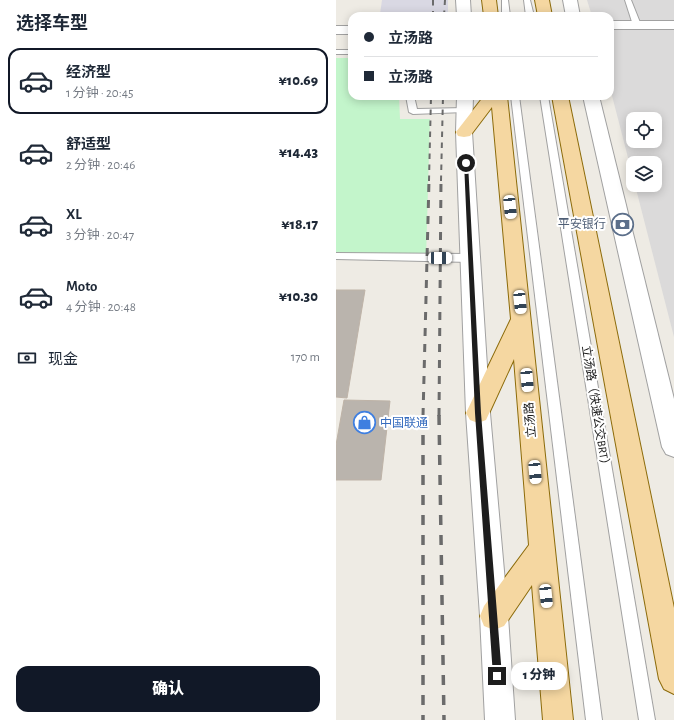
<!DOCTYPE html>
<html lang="zh">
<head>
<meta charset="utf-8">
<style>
	body { margin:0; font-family:"Alegreya Sans","Noto Sans SC",sans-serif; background:#f2f2f3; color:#1f2937; height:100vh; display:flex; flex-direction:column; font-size:15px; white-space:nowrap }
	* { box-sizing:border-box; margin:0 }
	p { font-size:13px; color:#747a83 }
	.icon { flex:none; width:22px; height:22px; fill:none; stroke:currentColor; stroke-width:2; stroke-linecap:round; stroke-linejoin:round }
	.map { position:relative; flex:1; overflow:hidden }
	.panel { display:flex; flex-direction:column; background:#fff; width:336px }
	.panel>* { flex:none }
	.hud { position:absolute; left:12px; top:12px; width:266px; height:88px; border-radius:12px; box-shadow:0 2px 10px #0003; display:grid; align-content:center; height:88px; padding:0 16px; background:#fff }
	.controls { position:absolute; left:290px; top:112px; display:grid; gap:8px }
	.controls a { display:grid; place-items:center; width:36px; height:36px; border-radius:8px; background:#fff; box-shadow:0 2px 10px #0003; font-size:20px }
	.end { position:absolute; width:18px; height:18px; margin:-9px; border:5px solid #1d1d1d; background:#fff; box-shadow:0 0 0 2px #fff }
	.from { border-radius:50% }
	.bubble { position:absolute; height:28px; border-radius:12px; background:#fff; box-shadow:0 2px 10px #0003; font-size:13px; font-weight:800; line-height:28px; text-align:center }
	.car { position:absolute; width:12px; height:24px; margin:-12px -6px; border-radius:5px; box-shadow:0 0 3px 1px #0007; background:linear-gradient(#fff 24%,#345 0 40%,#fff 0 76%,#345 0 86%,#fff 0) }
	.hud b { display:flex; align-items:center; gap:14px; height:38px; font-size:15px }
	.hud b+b { border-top:1px solid #e0e1e3 }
	.hud i { width:10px; height:10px; background:#1f2937 }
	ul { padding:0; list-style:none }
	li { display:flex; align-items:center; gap:12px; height:66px; margin:0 8px 6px; padding:0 8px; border:2px solid transparent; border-radius:12px }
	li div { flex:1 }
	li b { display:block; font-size:15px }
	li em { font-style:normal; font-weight:800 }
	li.on { border-color:#111827 }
	li>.icon { width:36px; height:36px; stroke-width:1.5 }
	h2 { padding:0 16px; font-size:18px; line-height:48px }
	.pay { display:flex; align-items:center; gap:10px; height:44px; padding:0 16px; font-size:15px }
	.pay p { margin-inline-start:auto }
	.primary-button { display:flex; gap:8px; margin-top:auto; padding:8px 16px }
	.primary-button a { flex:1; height:46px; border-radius:12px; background:#111827; color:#fff; font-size:16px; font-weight:800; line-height:46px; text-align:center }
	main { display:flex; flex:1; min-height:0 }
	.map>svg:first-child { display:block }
</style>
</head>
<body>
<main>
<section class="panel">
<h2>选择车型</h2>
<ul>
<li class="on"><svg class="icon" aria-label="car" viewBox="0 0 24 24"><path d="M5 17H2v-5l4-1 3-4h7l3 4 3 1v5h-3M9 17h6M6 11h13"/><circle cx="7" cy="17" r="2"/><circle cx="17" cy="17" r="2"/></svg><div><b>经济型</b><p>1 分钟 · 20:45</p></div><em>¥10.69</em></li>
<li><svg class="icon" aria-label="car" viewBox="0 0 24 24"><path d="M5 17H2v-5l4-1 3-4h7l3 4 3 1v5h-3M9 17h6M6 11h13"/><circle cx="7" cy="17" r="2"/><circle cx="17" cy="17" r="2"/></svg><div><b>舒适型</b><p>2 分钟 · 20:46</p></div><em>¥14.43</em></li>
<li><svg class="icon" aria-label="car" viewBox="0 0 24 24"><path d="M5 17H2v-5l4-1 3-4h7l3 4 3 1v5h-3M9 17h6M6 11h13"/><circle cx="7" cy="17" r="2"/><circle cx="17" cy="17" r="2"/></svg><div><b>XL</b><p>3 分钟 · 20:47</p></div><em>¥18.17</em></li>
<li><svg class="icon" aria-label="car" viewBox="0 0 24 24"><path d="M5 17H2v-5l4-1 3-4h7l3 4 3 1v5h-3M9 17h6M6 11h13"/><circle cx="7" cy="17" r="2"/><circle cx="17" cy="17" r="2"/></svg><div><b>Moto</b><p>4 分钟 · 20:48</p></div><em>¥10.30</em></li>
</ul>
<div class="pay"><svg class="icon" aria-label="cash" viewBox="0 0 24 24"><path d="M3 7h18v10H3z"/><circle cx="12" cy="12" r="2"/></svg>现金<p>170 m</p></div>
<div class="primary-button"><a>确认</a></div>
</section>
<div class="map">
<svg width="338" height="720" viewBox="0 0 338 720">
	<rect width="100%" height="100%" fill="#eeebe4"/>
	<path fill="#dbdada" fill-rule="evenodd" d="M251,0h87v337l-39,-152h20v-22h-22v14l-23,-89v-72h-18zM297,119h22v22h-22z"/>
	<path fill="#c3f5cb" d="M0,58h16v38h47l1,23h30l-4,140 -90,-3z"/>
	<path fill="#d9d8e3" d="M46,0h66v13l-68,1z"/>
	<g fill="#bab4ad" stroke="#beb3a7">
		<path d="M0,290h29l-18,108 -11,-1z"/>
		<path d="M8,400l46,1 -9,79h-45v-35z"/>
	</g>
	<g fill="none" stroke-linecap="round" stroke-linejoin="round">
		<defs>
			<g id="service">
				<path d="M166,0h6l2,16h-8z"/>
				<path d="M188,0h6l4,16h-8z"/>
				<path d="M289,0h6l10,25 -1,2h-3l-4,-2z"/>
				<rect x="0" y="50" width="16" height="4"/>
				<path d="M70,96h8l3,13 48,-1 4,2 -4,2 -52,2 -4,-2z"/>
				<path d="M175,96h8l83,624h-16z"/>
				<path d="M204,96h8l107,624h-16z"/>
				<path d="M0,253l134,1 5,4 -5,4 -134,-3z"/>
			</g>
			<g id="minor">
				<path d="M120,0h14l1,16h-14z"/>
				<path d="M227,0h14l3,16h-14z"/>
				<rect x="274" y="21" width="64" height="8"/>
				<rect x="0" y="26" width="16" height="8"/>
				<path d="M121,96h16l-1,36 18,281 18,203 7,104h-30l-5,-104 -14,-203 -10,-281z"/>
				<path d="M247,96h16l75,303v58l-8,-3 -4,-7z"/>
			</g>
			<g id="primary">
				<path d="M146,0h14l2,16h-14z"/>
				<path d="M199,0h14l3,16h-14z"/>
				<path d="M148,96h23l66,624h-30l-11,-135 -28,41 -10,4 -10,-4 -4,-10 4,-10 45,-61 -15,-186 -28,61 -8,3 -8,-3 -4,-7 45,-94 -19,-212 -22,29 -6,1 -6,-1 -2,-4z"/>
				<path d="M216,96h16l106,512v86l-10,-5 -5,-10z"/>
			</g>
		</defs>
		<use href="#service" stroke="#a1a1a1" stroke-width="2"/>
		<use href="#minor" stroke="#a1a1a1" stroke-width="2"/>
		<use href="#primary" stroke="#8c6b0a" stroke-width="2"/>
		<use href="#service" fill="#fff" fill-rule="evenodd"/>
		<use href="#minor" fill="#fff" fill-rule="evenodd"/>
		<use href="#primary" fill="#f5d7a1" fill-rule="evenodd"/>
		<g stroke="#6b6b6b" stroke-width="2" stroke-dasharray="5.5 5.5" stroke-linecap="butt">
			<path d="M97,0v16"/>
			<path d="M108,16l1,-16"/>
			<path d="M93,181l2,-85"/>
			<path d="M105,181l2,-85"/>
		</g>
		<g stroke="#6b6b6b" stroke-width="3" stroke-dasharray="8 8" stroke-linecap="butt">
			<path d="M87,416l6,-236"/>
			<path d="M103,416l2,-236"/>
		</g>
		<g stroke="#6b6b6b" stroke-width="3.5" stroke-dasharray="10 10" stroke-linecap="butt">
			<path d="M87,415v305"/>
			<path d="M103,415l5,305"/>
		</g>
	</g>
	<path fill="#1d1d1d" d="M128,162l4,1 13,250 21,263 -2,3 -3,1 -3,-1 -1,-3 -18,-263z"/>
	<defs>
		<symbol id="bank-ring" viewBox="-11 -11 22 22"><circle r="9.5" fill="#fff" stroke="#5c6f8a" stroke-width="1.5"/><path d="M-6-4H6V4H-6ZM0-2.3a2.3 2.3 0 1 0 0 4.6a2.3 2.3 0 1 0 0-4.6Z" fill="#5c6f8a"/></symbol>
		<symbol id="shop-ring" viewBox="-11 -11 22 22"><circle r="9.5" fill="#fff" stroke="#3f7fe0" stroke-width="1.5"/><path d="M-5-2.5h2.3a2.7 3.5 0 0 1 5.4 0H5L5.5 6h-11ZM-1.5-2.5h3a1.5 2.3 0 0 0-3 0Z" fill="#3f7fe0"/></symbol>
	</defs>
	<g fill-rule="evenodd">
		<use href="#bank-ring" x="274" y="212" width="25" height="25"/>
		<use href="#shop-ring" x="16" y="410" width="25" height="25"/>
	</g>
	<g text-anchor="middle" stroke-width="4" stroke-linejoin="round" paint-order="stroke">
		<g font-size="12" fill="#4e5e75" stroke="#fff" text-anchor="end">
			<text x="270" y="228">平安银行</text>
		</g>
		<g font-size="12" fill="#1d1d1d" stroke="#fff">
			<text transform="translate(260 408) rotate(81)" y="4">立汤路（快速公交BRT）</text>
			<text transform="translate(194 420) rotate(-95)" y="4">立汤路</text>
		</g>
		<g font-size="12" fill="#366cbe" stroke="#fff" text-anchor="start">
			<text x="44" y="427">中国联通</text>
		</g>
	</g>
</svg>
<div class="controls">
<a><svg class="icon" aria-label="locate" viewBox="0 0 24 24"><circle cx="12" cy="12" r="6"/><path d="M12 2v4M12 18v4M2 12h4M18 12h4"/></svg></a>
<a><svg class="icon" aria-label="layers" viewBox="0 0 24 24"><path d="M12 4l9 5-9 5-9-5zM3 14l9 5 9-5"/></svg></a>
</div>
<i class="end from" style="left:130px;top:163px"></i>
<i class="end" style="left:161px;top:676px"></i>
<div class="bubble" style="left:175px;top:662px;width:56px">1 分钟</div>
<i class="car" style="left:174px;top:207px;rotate:174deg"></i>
<i class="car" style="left:104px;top:258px;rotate:90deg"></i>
<i class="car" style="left:184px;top:302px;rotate:174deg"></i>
<i class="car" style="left:191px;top:380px;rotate:175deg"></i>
<i class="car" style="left:199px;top:472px;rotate:175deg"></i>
<i class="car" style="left:210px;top:596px;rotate:174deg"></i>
<div class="hud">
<b><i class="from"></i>立汤路</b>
<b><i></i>立汤路</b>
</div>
</div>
</main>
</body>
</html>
